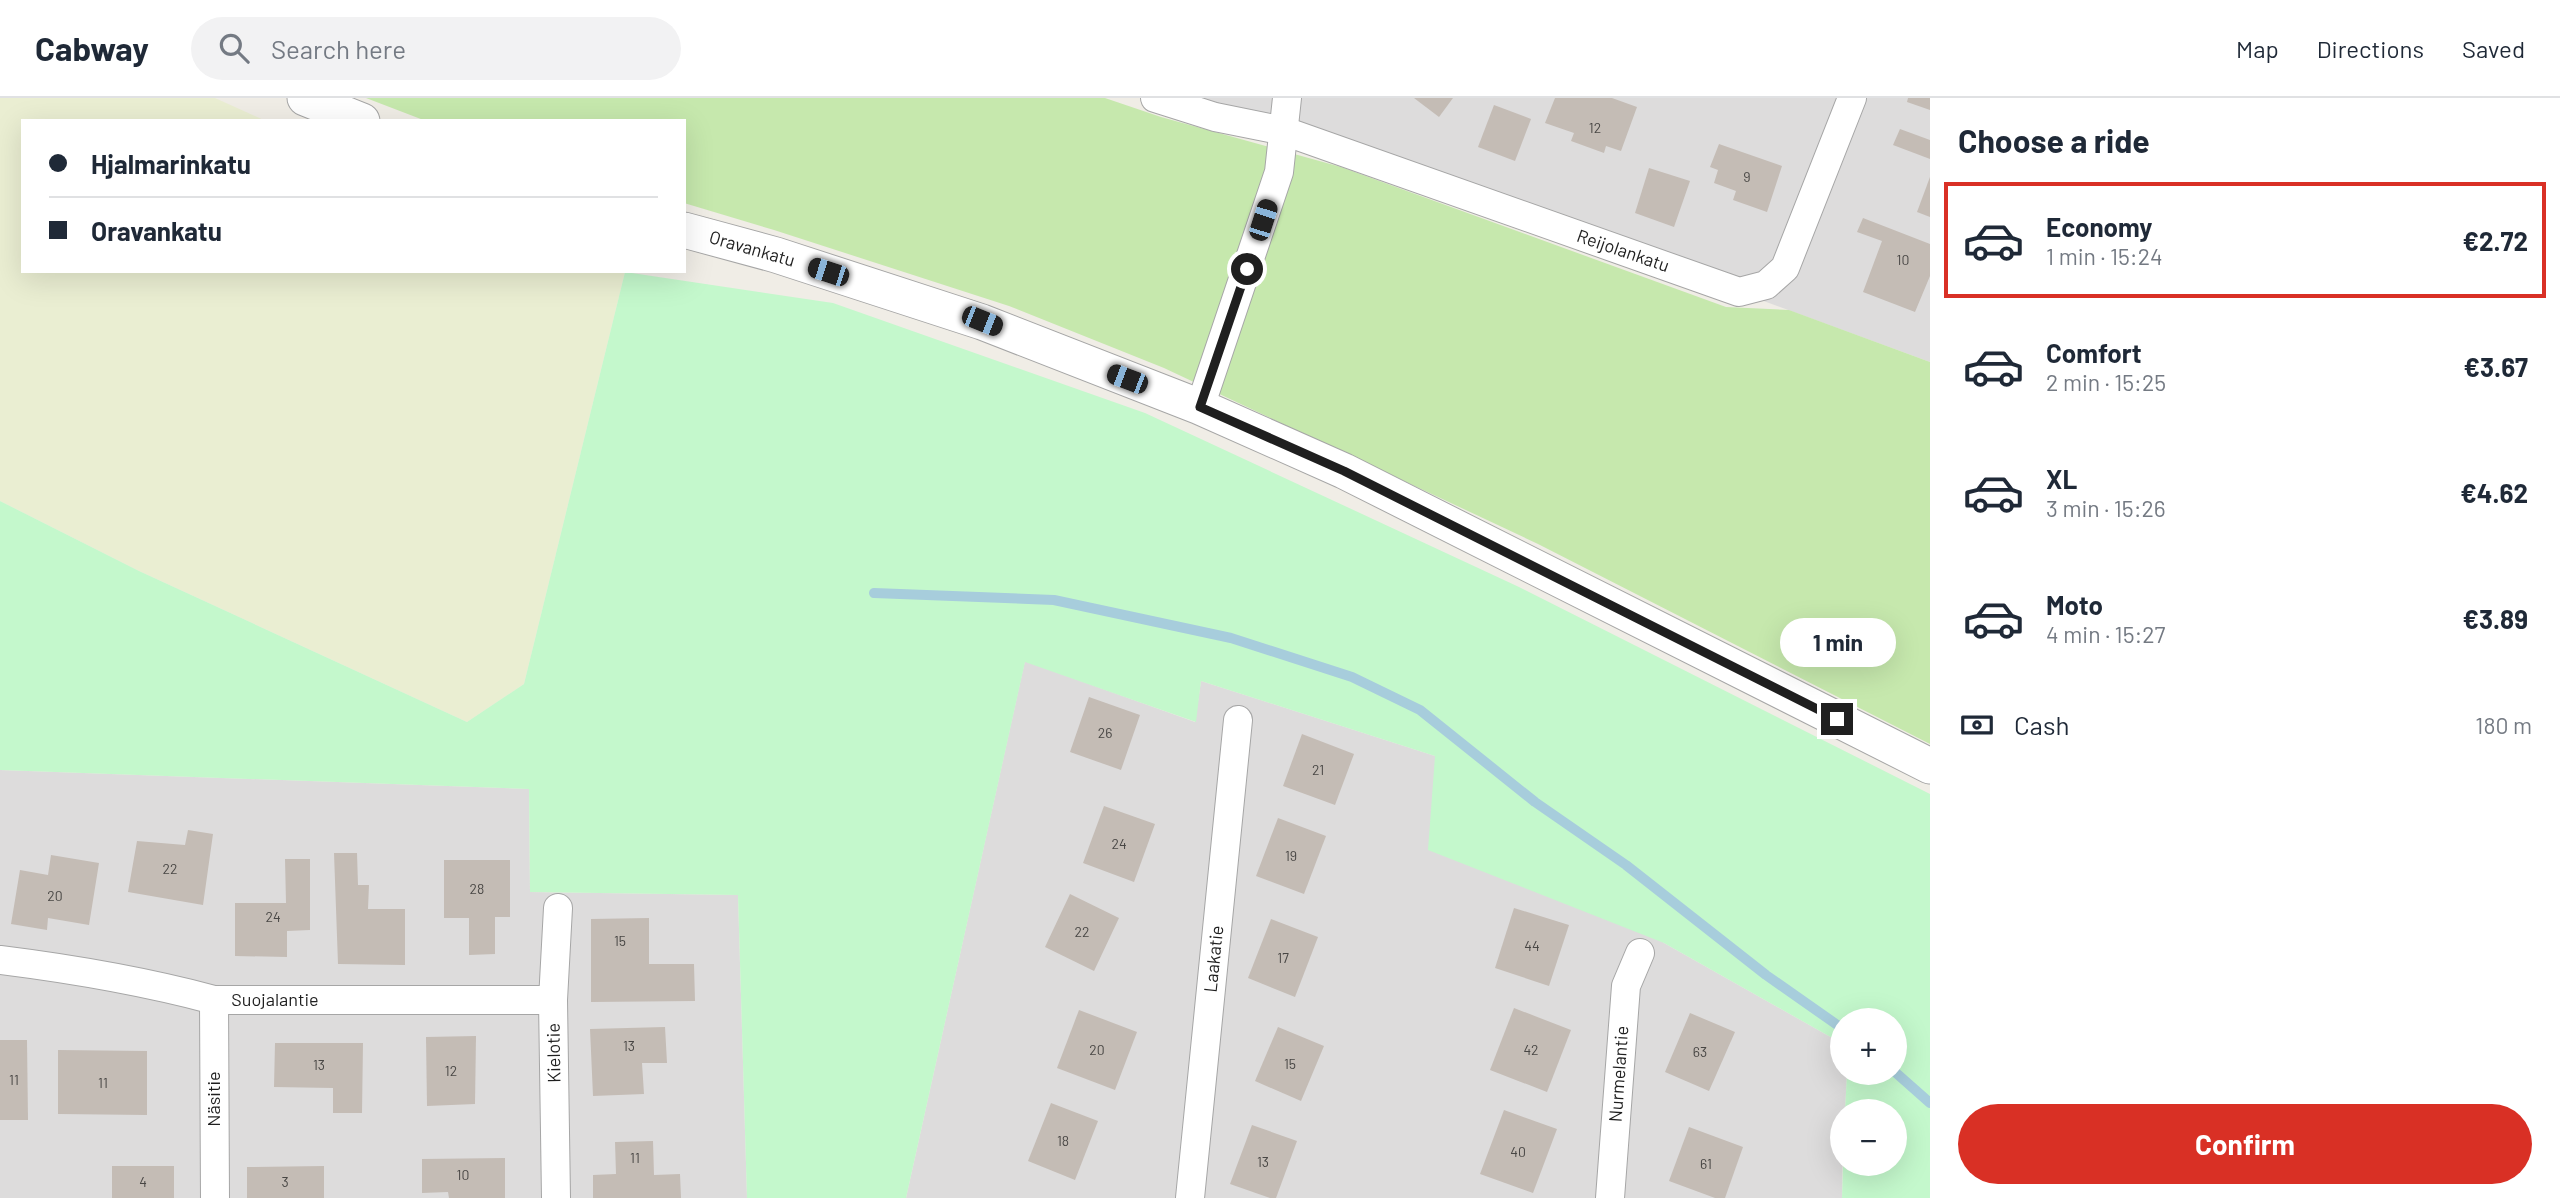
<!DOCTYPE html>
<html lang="en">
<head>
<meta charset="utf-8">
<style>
	body { margin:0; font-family:Barlow,sans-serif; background:#f2f2f3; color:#1f2937; height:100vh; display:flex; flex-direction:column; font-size:26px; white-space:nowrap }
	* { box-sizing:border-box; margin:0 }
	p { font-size:23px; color:#747a83 }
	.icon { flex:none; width:38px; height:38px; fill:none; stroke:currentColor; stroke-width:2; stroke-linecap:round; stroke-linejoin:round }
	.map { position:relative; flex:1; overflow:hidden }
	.side { display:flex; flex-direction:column; background:#fff; width:630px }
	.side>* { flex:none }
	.hud { position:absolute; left:21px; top:21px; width:665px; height:154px; border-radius:0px; box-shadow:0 7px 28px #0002; display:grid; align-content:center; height:154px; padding:0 28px; background:#fff }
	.controls { position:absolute; left:1830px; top:910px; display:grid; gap:14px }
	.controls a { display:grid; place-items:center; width:77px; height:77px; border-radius:50%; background:#fff; box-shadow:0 7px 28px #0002; font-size:35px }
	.end { position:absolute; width:32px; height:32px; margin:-16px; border:9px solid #1f1f1f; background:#fff; box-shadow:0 0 0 4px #fff }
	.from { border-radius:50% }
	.bubble { position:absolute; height:49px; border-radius:24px; background:#fff; box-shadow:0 7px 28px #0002; font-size:23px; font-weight:700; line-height:49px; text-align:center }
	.car { position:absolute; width:21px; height:42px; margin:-21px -10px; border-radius:9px; box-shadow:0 0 5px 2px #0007; background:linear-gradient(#222 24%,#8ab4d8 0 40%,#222 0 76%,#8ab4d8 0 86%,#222 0) }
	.hud b { display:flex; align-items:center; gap:24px; height:66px; font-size:26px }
	.hud b+b { border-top:2px solid #e0e1e3 }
	.hud i { width:18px; height:18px; background:#1f2937 }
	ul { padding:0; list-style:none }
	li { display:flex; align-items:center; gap:21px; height:116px; margin:0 14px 10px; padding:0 14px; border:4px solid transparent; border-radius:0px }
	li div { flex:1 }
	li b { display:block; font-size:26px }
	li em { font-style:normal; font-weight:700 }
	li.active { border-color:#d93025 }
	li>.icon { width:63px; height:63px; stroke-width:1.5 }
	h2 { padding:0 28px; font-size:32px; line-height:84px }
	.pay { display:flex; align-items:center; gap:18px; height:77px; padding:0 28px; font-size:26px }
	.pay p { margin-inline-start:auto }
	.primary-button { display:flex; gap:14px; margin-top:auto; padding:14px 28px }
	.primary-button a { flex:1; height:80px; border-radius:42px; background:#d93025; color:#fff; font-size:28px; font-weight:700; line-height:80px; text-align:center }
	header { display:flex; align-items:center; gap:42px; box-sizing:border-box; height:98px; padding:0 35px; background:#fff; border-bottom:2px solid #e0e1e3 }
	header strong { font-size:33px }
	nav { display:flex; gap:38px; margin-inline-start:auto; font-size:24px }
	.search { width:490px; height:63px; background:#f2f2f3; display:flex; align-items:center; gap:18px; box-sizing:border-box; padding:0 24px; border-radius:38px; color:#747a83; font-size:26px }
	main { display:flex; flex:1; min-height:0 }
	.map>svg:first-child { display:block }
</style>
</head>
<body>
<header>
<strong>Cabway</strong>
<div class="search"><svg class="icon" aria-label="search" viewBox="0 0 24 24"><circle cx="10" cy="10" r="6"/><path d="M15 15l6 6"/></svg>Search here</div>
<nav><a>Map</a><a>Directions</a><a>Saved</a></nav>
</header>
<main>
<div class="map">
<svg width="1930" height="1100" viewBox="0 0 1930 1100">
	<rect width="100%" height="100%" fill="#f0ede6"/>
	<g fill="#dddcdc">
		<path d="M1155,0h775v264l-191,-70z"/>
		<path d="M1025,563l170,61 6,-41 234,75 229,187 179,101v29h4l-2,38h-2l-1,87h-936z"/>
		<path d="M0,672l529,19 1,103 208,3 9,303h-747z"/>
	</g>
	<path fill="#eaeed2" d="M0,0h215l51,23h-243v150l602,1 -101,412 -57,38 -328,-151 -139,-70z"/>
	<path fill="#c6e8ad" d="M366,0h739l56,19 180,50 385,140 63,3 141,52v382l-392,-200 -374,-176 -155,-62 -235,-76 -90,-27v-82h-258z"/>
	<path fill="#c4f8cc" d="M625,174l208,31 312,110 374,174 411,207v404h-88l1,-34h52v-53h-50l2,-38h48v-53h-52v24l-179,-101 -236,-93 7,-94 -234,-75 -5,41 -171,-60 -119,536h-159l-9,-303 -208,-3 -1,-103 -529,-19v-269l139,70 328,151 57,-38z"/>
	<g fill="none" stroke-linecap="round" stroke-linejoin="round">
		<g stroke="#a7cddc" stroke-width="10">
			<path d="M874,495l180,7 177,38 121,39 68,33 115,92 91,63 140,110 77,54"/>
			<path d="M1895,974l35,31"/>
		</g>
	</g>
	<g fill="#c4bcb5">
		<path d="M1414,0h39l-14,19z"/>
		<path d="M1555,0h57l25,9 -16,44 -15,-5 -2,7 -33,-12 3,-8 -29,-10z"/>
		<path d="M1908,0h22v12l-23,-8z"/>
		<path d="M1494,7l37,14 -16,42 -37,-14z"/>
		<path d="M1900,31l30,11v19l-37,-14z"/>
		<path d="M1719,46l63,22 -15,46 -34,-12 3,-9 -22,-8 4,-13 -8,-3z"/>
		<path d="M1649,70l41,13 -16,46 -39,-14z"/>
		<path d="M1930,79v40l-13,-5z"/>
		<path d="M1863,120l67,26v32l-15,36 -52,-20 19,-51 -25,-9z"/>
		<path d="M1089,599l51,18 -19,55 -51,-18z"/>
		<path d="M1302,636l52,20 -19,51 -52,-19z"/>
		<path d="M1104,708l51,18 -21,58 -51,-19z"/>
		<path d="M1278,720l48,18 -22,58 -48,-18z"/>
		<path d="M188,732l25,4 -10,71 -75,-13 9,-51 48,4z"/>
		<path d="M334,755h23l1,32h11l-1,24h37v56l-67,-1z"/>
		<path d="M51,757l48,8 -10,62 -41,-7 -1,12 -36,-6 9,-54 28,5z"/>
		<path d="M285,761h25v71l-23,1v26l-52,-1v-53h51z"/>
		<path d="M444,762h66v57h-15v37l-26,1v-37h-25z"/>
		<path d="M1070,796l49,24 -25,53 -49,-24z"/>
		<path d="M1514,810l55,17 -20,61 -54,-18z"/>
		<path d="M649,820v46h45l1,37 -104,1v-83z"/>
		<path d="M1271,821l47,18 -23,60 -47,-19z"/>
		<path d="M1514,910l57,22 -24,62 -57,-22z"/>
		<path d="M1079,912l58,22 -22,58 -58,-22z"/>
		<path d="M1690,915l45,19 -26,59 -44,-19z"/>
		<path d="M665,929l2,36h-25l2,31 -51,2 -3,-67z"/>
		<path d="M1278,929l46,19 -23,55 -46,-20z"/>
		<path d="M476,938l-1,68 -48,2 -1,-69z"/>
		<path d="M0,942h27l1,80h-28z"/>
		<path d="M275,945h88l-1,70h-29v-25l-59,-1z"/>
		<path d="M58,952l89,1v64l-89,-1z"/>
		<path d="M1051,1005l47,18 -23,59 -47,-19z"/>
		<path d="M1504,1012l53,19 -24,64 -53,-19z"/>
		<path d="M1252,1027l45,16 -21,57h-6l-40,-14z"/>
		<path d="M1689,1029l54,20 -18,51h-10l-46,-17z"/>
		<path d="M653,1043l1,34 26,-1 1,24h-88v-23l23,-1 -1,-32z"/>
		<path d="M505,1060v40h-56l-1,-6 -26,1v-34z"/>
		<rect x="112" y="1068" width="62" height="32"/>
		<path d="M324,1068v32h-77v-31z"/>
	</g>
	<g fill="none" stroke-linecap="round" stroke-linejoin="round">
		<defs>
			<g id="minor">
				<path d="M1155,0l60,19 69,14 455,161 27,-7 19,-17 67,-170"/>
				<path d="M1200,309l79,-235 8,-74"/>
				<path d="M0,862c72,9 143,21 214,40h339"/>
				<path d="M214,902l1,198"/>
				<path d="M556,1100l-3,-198 5,-92"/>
				<path d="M1190,1100l48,-478"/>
				<path d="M1610,1100l16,-212 14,-33"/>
			</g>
			<g id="tertiary">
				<path d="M305,0l57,23"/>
				<path d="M684,132l92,25 206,67 218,85 144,64 586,295"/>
			</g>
		</defs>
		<use href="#minor" stroke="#a6a6a6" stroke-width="30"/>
		<use href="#tertiary" stroke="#a6a6a6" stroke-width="37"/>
		<use href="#minor" stroke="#fff" stroke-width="28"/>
		<use href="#tertiary" stroke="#fff" stroke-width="35"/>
	</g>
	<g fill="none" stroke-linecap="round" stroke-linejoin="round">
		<path stroke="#1f1f1f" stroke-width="9" d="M1247,171l-47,138 144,64 493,248"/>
	</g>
	<g text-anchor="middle" stroke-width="6" stroke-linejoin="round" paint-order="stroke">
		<g font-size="14" fill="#484644">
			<text x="1595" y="35">12</text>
			<text x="1747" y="84">9</text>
			<text x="1903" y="167">10</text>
			<text x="1105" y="640">26</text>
			<text x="1318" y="677">21</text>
			<text x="1119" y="751">24</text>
			<text x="1291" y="763">19</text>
			<text x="170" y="776">22</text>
			<text x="477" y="796">28</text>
			<text x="55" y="803">20</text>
			<text x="273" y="824">24</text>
			<text x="1082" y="839">22</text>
			<text x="620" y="848">15</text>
			<text x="1532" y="853">44</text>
			<text x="1283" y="865">17</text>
			<text x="629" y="953">13</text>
			<text x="1097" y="957">20</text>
			<text x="1531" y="957">42</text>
			<text x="1700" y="959">63</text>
			<text x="1290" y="971">15</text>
			<text x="319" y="972">13</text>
			<text x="451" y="978">12</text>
			<text x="14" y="987">11</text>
			<text x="103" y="990">11</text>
			<text x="1063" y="1048">18</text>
			<text x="1518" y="1059">40</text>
			<text x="635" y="1065">11</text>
			<text x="1263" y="1069">13</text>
			<text x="1706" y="1071">61</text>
			<text x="463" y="1082">10</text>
			<text x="143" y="1089">4</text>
			<text x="285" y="1089">3</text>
		</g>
		<g font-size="18" fill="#1f1f1f" stroke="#fff">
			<text transform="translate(752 151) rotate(16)" y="6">Oravankatu</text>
			<text transform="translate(1623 153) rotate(19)" y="6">Reijolankatu</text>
			<text transform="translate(1214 861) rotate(-84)" y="6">Laakatie</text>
			<text x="275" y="908">Suojalantie</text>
			<text transform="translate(554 955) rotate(-91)" y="6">Kielotie</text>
			<text transform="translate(1619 976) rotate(-86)" y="6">Nurmelantie</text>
			<text transform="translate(214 1001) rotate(-90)" y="6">Näsitie</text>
		</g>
	</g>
</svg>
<div class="controls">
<a>+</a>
<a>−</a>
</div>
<i class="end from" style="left:1247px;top:171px"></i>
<i class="end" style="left:1837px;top:621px"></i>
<div class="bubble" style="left:1780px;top:520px;width:116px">1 min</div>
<i class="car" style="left:1263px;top:122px;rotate:18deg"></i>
<i class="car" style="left:828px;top:174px;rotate:288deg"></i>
<i class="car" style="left:982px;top:223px;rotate:112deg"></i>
<i class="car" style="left:1127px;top:281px;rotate:291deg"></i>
<div class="hud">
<b><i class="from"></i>Hjalmarinkatu</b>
<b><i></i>Oravankatu</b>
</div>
</div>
<section class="side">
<h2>Choose a ride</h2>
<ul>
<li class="active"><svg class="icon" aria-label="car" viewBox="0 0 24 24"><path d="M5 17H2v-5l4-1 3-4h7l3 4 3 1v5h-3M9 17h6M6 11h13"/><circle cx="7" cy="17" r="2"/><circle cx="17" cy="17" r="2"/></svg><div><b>Economy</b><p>1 min · 15:24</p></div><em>€2.72</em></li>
<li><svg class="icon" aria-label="car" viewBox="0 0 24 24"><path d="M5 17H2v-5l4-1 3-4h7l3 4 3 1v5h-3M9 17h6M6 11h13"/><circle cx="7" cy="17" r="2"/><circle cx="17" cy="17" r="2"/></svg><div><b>Comfort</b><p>2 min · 15:25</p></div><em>€3.67</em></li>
<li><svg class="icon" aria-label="car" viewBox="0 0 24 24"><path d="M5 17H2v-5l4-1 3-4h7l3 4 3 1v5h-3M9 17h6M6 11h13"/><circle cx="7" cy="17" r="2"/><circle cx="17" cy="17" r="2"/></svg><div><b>XL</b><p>3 min · 15:26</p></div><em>€4.62</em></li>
<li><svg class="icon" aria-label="car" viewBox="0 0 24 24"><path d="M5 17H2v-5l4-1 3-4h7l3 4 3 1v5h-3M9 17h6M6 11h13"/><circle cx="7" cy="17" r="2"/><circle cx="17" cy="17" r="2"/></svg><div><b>Moto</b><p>4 min · 15:27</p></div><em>€3.89</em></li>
</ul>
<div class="pay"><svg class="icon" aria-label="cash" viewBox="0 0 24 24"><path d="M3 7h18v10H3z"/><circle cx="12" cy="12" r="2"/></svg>Cash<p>180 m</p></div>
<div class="primary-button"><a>Confirm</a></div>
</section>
</main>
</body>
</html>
